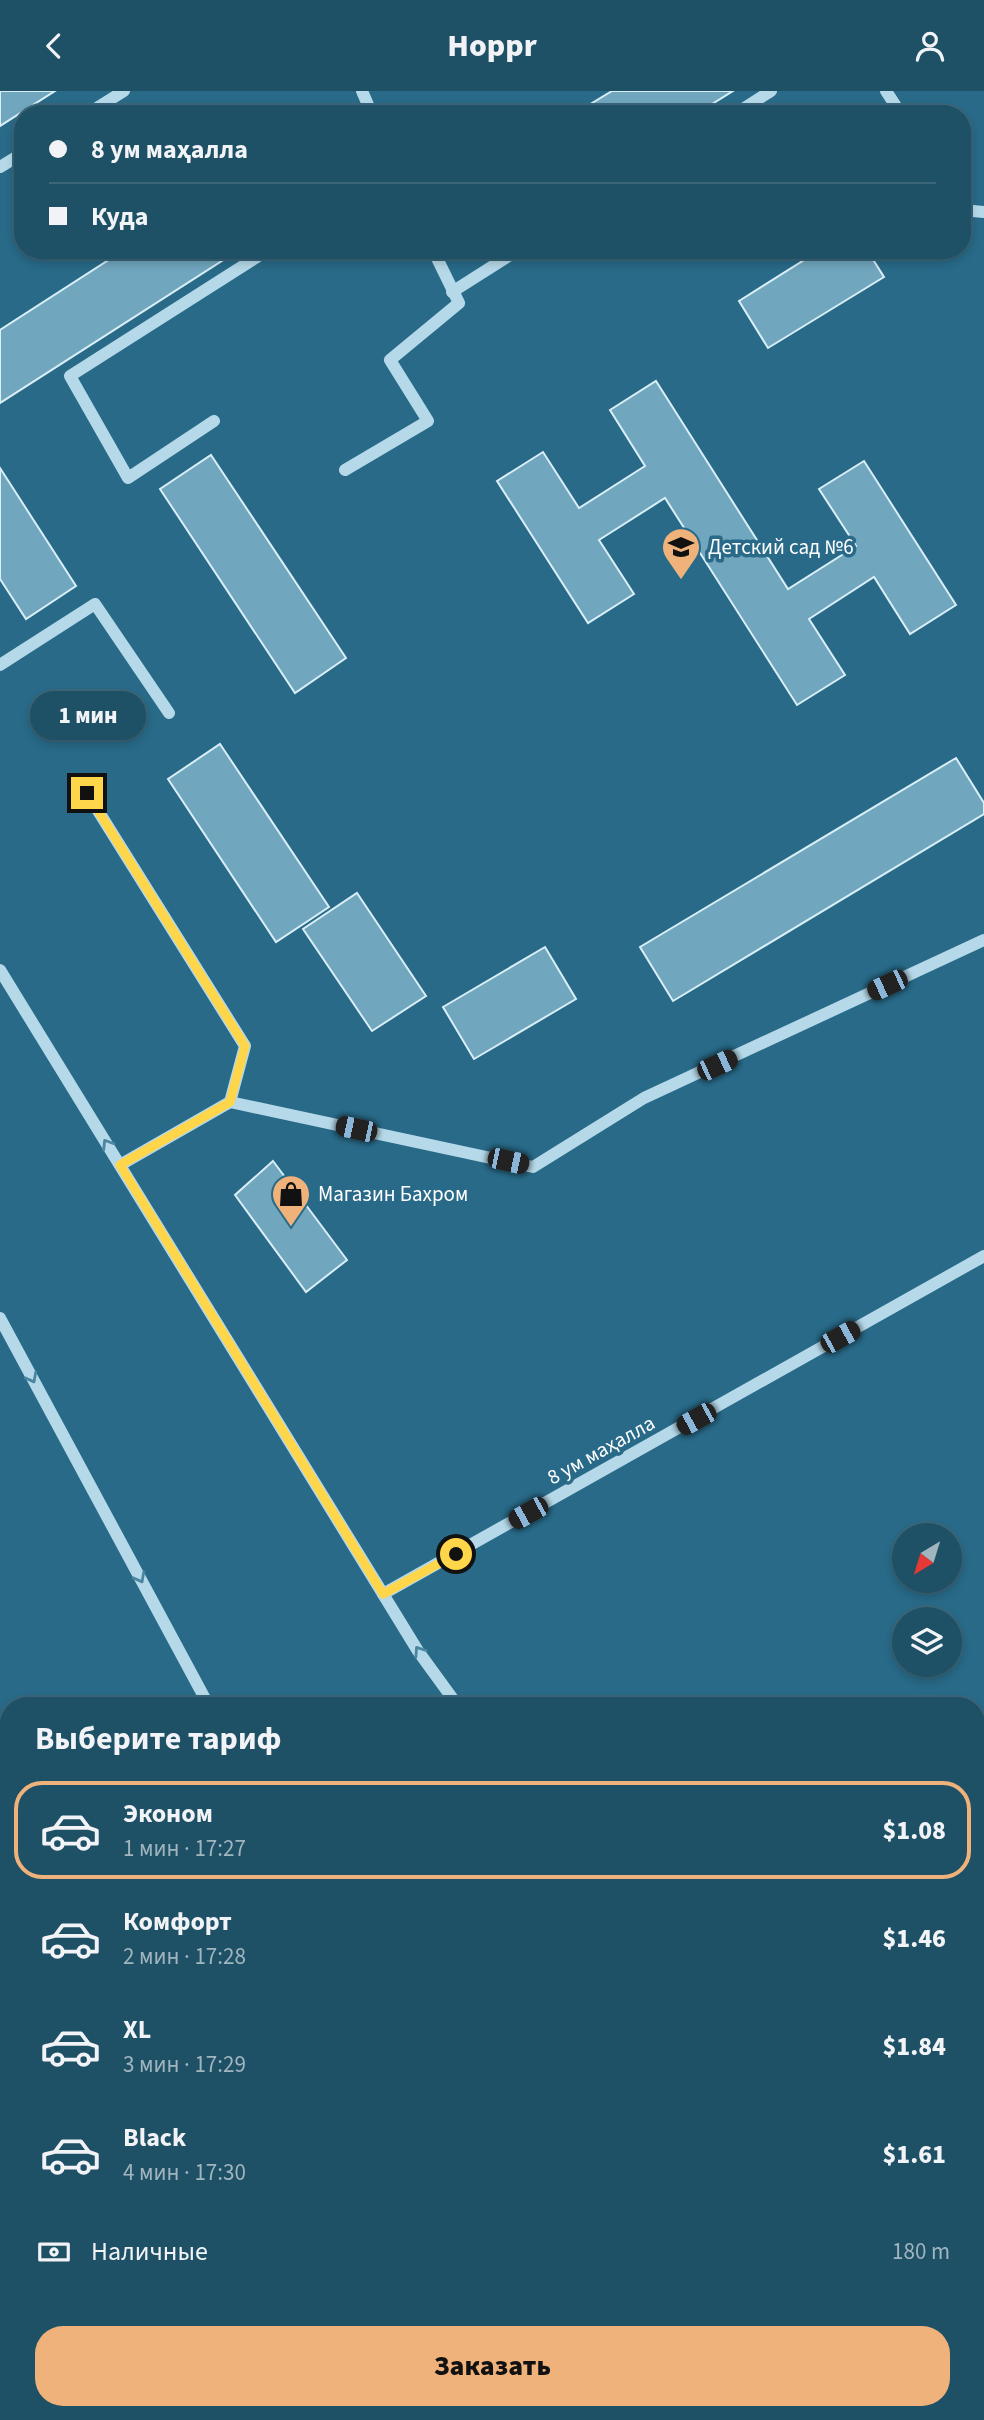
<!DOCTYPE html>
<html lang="ru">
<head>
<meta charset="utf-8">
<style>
	body { margin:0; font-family:"Source Sans 3",sans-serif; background:#2b5a6f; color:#f1f3f6; height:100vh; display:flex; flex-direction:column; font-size:26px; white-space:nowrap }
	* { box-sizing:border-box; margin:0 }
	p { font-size:23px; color:#a1b5bf }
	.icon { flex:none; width:38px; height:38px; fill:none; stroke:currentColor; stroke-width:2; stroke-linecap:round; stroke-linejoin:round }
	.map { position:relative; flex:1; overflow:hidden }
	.sheet { position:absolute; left:0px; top:1606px; width:985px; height:723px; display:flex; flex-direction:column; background:#1e5066; border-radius:28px 28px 0 0; box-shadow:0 4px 10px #0003,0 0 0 2px #3c677a }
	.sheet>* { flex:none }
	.banner { position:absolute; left:14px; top:14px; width:957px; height:154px; border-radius:28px; box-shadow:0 4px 10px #0003,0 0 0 2px #3c677a; display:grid; align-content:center; height:154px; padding:0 35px; background:#1e5066 }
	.needle { width:46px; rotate:218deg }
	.buttons { position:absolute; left:892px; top:1432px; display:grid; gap:14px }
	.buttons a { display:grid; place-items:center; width:70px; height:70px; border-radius:50%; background:#1e5066; box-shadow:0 4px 10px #0003,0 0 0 2px #3c677a; font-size:35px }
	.end { position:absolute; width:32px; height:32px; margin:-16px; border:9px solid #ffd54a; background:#111; box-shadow:0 0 0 4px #111 }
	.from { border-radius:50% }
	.bubble { position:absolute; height:49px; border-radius:24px; background:#1e5066; box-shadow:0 4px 10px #0003,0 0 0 2px #3c677a; font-size:23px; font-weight:800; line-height:49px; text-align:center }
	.car { position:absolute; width:21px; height:42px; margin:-21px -10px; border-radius:9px; box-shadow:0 0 5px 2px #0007; background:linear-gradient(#222 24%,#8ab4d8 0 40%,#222 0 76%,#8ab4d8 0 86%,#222 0) }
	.banner b { display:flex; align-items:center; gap:24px; height:66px; font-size:26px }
	.banner b+b { border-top:2px solid #3c677a }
	.banner i { width:18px; height:18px; background:#f1f3f6 }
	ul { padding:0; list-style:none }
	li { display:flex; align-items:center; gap:21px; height:98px; margin:0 14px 10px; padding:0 21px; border:4px solid transparent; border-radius:28px }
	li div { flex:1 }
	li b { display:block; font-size:26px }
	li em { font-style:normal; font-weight:800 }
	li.current { border-color:#f0b27b }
	li>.icon { width:63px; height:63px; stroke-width:1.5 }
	h2 { padding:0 35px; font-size:32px; line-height:84px }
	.pay { display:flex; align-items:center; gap:18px; height:77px; padding:0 35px; font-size:26px }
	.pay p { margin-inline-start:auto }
	.primary-button { display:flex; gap:14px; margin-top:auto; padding:14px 35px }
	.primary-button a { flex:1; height:80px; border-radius:28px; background:#f0b27b; color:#111; font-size:28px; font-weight:800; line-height:80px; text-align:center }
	header { display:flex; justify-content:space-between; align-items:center; height:91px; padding:0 35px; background:#1e5066; font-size:32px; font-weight:800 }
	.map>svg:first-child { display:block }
</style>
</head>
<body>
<header><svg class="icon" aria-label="back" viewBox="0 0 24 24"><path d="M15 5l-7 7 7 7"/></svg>Hoppr<svg class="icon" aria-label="person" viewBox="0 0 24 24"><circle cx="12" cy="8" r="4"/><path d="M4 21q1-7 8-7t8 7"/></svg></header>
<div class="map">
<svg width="984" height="2329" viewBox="0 0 984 2329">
	<rect width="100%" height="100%" fill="#286a88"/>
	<g fill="#70a6be" stroke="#d9eef7" stroke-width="2">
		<path d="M0,0h55l-55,35z"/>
		<path d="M612,0h121l-37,23h-122z"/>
		<path d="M124,159h115l-239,153v-73z"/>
		<path d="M820,159h47l17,27 -116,71 -29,-47z"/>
		<path d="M656,290l132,208 68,-43 -37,-57 45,-28 92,144 -46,29 -36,-57 -65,42 36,56 -48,30 -132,-207 -66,42 35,54 -46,29 -91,-142 46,-29 36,56 66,-42 -35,-56z"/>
		<path d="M211,364l135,203 -51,35 -135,-204z"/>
		<path d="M0,377l76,118 -50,33 -26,-40z"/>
		<path d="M220,653l109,163 -53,35 -108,-163z"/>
		<path d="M956,667l28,45v11l-311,187 -33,-54z"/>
		<path d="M357,802l69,103 -54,35 -69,-102z"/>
		<path d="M545,856l31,52 -102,60 -31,-52z"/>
		<path d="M273,1070l74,99 -41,32 -71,-97z"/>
	</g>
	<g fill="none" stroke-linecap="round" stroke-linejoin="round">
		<g stroke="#b5d9e9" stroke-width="12">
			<path d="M362,0l10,23"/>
			<path d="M886,0l15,23"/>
			<path d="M87,23l37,-23"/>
			<path d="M735,23l36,-23"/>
			<path d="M0,76l23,-14"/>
			<path d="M962,119l22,2"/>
			<path d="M452,201l66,-42"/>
			<path d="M214,330l-86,57 -58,-102 198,-126"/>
			<path d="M345,379l83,-49 -38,-61 69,-57 -26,-53"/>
			<path d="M0,574l95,-61 74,109"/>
			<path d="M87,702l158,253 -15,56"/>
			<path d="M0,879l418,681 40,55"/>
			<path d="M120,1074l110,-63 303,65 111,-69 340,-158"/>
			<path d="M0,1227l209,388"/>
			<path d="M383,1503l601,-338"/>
			<path d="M0,1920l9,-6"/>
		</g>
		<g stroke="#fff" stroke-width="21">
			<path d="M976,1722l8,-2"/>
			<path d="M976,2007l8,19"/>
			<path d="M379,2320l6,9"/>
			<path d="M216,2329l8,-9"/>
			<path d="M974,2329l10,-21"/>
		</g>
	</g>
	<defs><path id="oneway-chevron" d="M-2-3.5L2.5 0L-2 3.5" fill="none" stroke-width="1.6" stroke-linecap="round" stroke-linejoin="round" transform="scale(1.75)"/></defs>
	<g stroke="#4b86a0">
		<use href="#oneway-chevron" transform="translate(107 1053) rotate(-122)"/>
		<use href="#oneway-chevron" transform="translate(32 1287) rotate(62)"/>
		<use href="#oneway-chevron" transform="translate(140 1487) rotate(62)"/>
		<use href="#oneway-chevron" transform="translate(419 1560) rotate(-124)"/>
	</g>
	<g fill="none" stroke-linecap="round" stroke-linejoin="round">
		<path stroke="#ffd54a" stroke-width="9" d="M87,702l158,253 -15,56 -110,63 263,429 73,-40"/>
	</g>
	<defs>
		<symbol id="school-pin" viewBox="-11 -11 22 30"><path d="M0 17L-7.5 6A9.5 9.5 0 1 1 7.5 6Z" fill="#f0b27b" stroke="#286a88"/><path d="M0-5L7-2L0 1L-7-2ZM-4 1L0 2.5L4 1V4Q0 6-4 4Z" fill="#111"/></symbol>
		<symbol id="shop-pin" viewBox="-11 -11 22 30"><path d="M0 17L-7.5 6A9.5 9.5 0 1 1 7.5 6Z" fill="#f0b27b" stroke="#286a88"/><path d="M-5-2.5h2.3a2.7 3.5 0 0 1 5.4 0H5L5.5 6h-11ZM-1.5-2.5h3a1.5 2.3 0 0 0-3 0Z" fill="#111"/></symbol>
	</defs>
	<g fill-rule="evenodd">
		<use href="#school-pin" x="659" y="434" width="44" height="60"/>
		<use href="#shop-pin" x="269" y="1081" width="44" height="60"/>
	</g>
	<g text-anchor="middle" stroke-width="7" stroke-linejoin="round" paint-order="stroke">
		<g font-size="21" fill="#fff" stroke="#286a88" text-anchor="start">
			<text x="708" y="463">Детский сад №6</text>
			<text x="318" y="1110">Магазин Бахром</text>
		</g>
		<g font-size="21" fill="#fff" stroke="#286a88">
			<text transform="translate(601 1359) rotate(-29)" y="7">8 ум маҳалла</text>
		</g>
	</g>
</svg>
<div class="buttons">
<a><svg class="needle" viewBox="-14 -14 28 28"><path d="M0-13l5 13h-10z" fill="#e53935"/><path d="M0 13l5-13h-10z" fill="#a1b5bf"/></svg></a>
<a><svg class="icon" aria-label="layers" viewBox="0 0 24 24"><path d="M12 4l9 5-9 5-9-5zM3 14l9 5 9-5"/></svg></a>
</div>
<i class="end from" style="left:456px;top:1463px"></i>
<i class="end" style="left:87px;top:702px"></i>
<div class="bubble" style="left:30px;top:600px;width:116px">1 мин</div>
<i class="car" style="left:887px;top:894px;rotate:245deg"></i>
<i class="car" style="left:717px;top:974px;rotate:65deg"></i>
<i class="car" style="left:356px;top:1038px;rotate:282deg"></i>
<i class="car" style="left:508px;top:1070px;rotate:102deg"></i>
<i class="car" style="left:840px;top:1246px;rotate:61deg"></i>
<i class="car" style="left:696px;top:1328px;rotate:241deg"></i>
<i class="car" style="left:528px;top:1422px;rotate:241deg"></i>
<div class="banner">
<b><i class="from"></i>8 ум маҳалла</b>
<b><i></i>Куда</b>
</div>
<section class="sheet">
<h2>Выберите тариф</h2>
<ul>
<li class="current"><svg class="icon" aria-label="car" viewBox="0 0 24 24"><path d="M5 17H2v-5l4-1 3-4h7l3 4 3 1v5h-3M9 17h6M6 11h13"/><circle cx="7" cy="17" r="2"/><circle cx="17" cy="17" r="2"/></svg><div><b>Эконом</b><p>1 мин · 17:27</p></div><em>$1.08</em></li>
<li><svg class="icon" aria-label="car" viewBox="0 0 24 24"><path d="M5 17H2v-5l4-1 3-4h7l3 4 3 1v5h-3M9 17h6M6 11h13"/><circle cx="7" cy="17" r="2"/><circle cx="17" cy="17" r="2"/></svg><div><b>Комфорт</b><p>2 мин · 17:28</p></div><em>$1.46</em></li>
<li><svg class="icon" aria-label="car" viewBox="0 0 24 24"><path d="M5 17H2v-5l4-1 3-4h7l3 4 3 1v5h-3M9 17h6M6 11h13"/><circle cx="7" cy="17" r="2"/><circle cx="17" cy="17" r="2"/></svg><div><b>XL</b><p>3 мин · 17:29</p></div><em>$1.84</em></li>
<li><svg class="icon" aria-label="car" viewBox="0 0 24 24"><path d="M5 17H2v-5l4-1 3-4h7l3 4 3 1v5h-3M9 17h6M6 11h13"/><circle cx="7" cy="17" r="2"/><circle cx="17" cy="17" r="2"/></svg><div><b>Black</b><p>4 мин · 17:30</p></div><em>$1.61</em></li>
</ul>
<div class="pay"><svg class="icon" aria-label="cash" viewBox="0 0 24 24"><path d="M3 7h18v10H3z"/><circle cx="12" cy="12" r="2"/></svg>Наличные<p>180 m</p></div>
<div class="primary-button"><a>Заказать</a></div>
</section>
</div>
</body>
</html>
